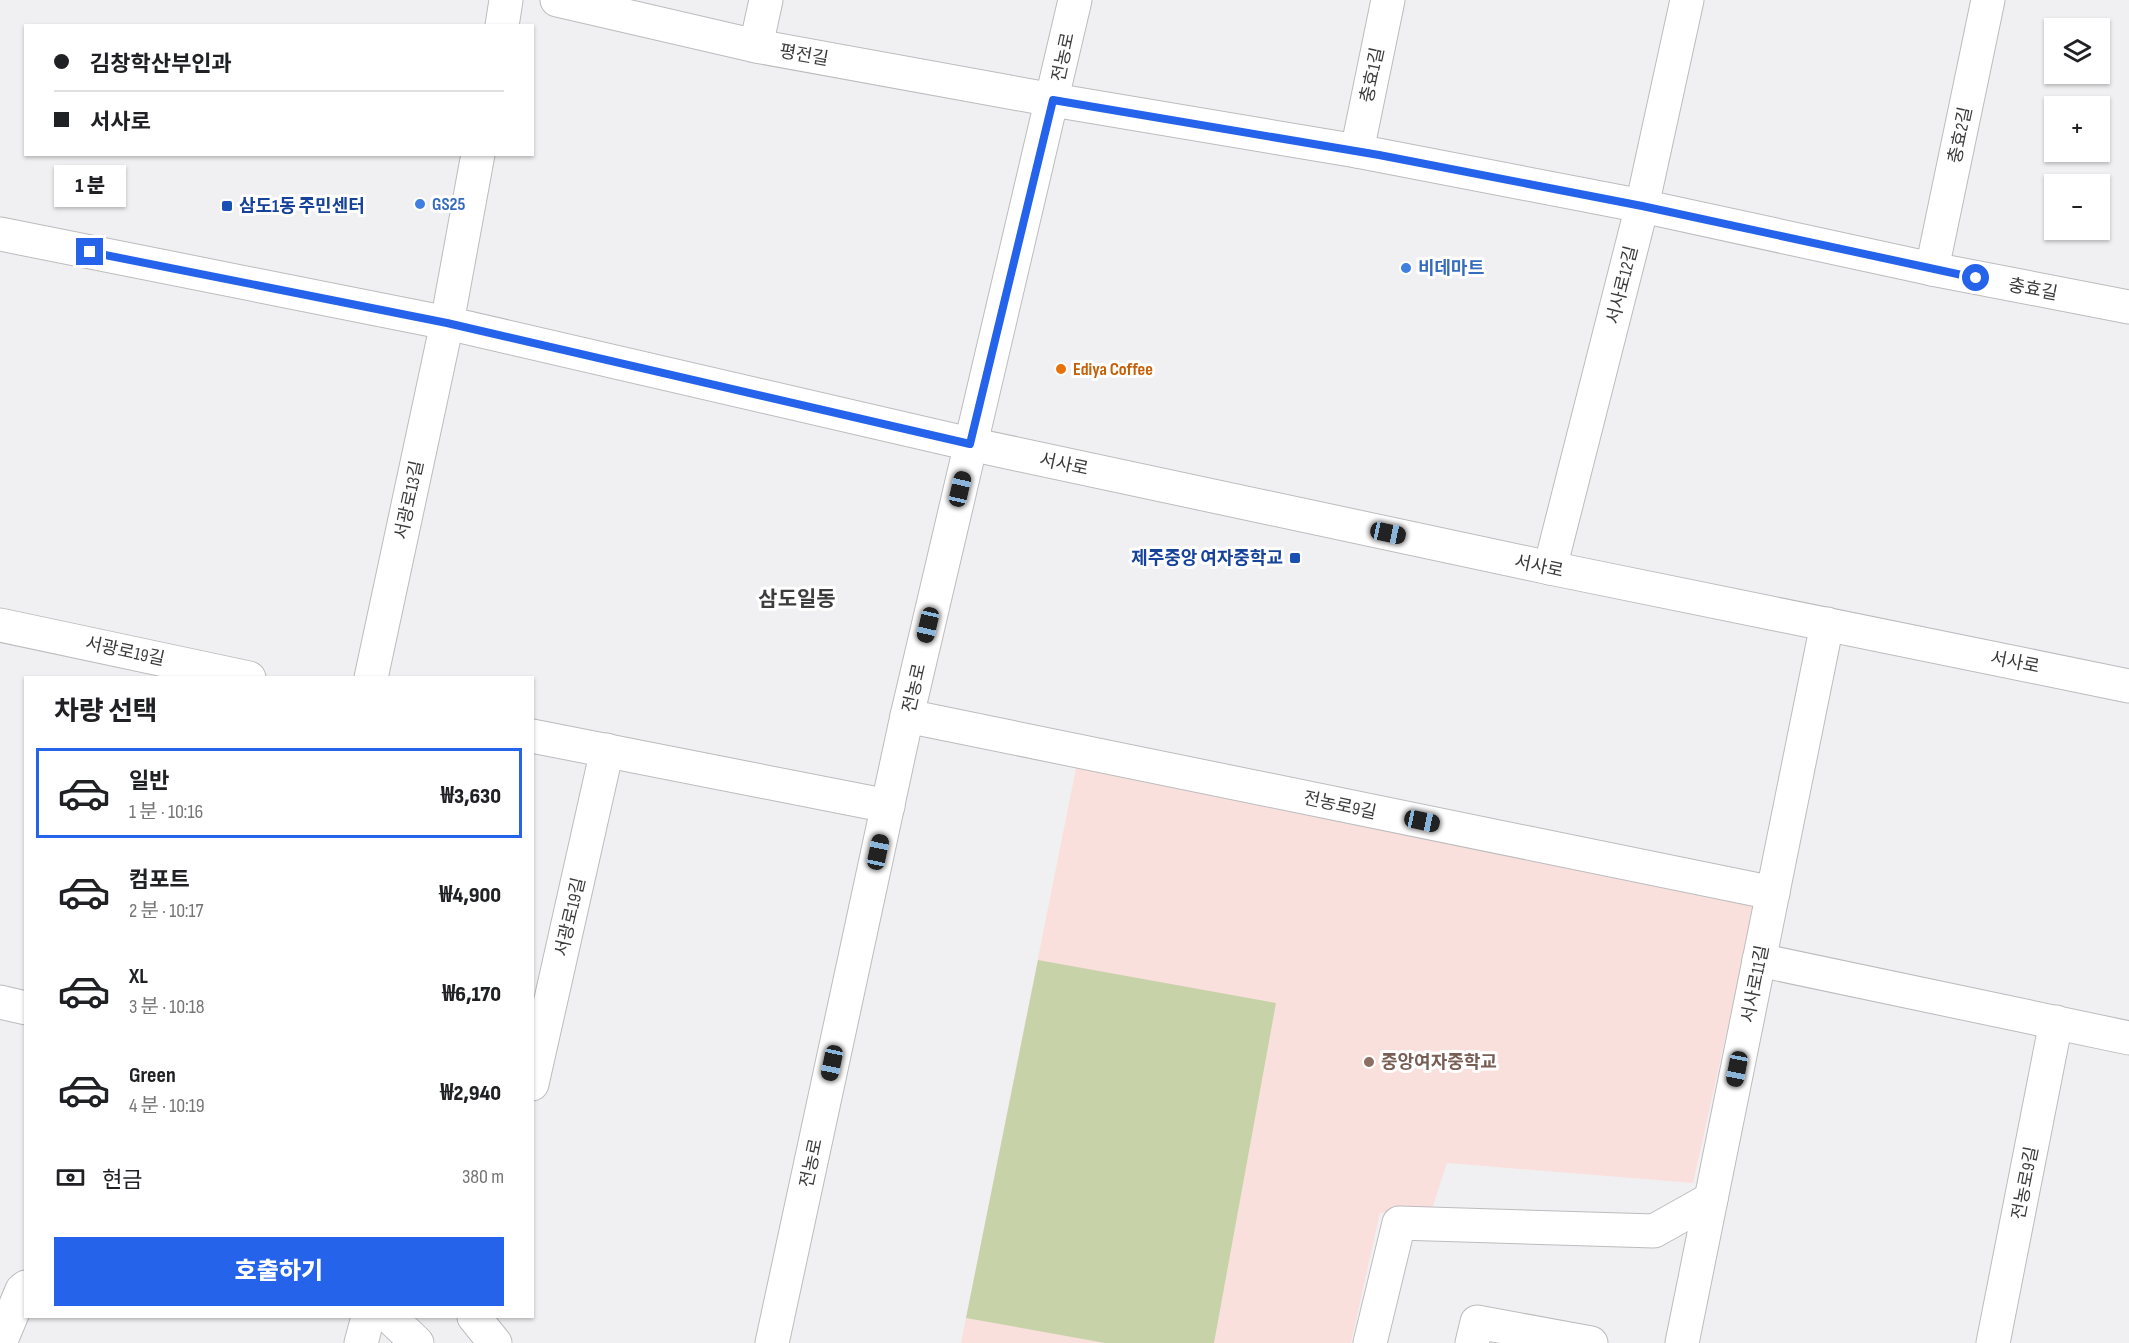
<!DOCTYPE html>
<html lang="ko">
<head>
<meta charset="utf-8">
<style>
	body { margin:0; font-family:"Sofia Sans Condensed","Noto Sans KR",sans-serif; background:#f2f2f2; color:#202124; height:100vh; display:flex; flex-direction:column; font-size:22px; white-space:nowrap }
	* { box-sizing:border-box; margin:0 }
	p { font-size:20px; color:#757577 }
	.icon { flex:none; width:33px; height:33px; fill:none; stroke:currentColor; stroke-width:2; stroke-linecap:round; stroke-linejoin:round }
	.map { position:relative; flex:1; overflow:hidden }
	.sheet { position:absolute; left:24px; top:676px; width:510px; height:642px; display:flex; flex-direction:column; background:#fff; border-radius:0px; box-shadow:0 2px 4px #0004 }
	.sheet>* { flex:none }
	.hud { position:absolute; left:24px; top:24px; width:510px; height:132px; border-radius:0px; box-shadow:0 2px 4px #0004; display:grid; align-content:center; height:132px; padding:0 30px; background:#fff }
	.controls { position:absolute; left:2044px; top:18px; display:grid; gap:12px }
	.controls a { display:grid; place-items:center; width:66px; height:66px; border-radius:0px; background:#fff; box-shadow:0 2px 4px #0004; font-size:30px }
	.end { position:absolute; width:27px; height:27px; margin:-14px; border:8px solid #2563eb; background:#fff; box-shadow:0 0 0 3px #fff }
	.from { border-radius:50% }
	.bubble { position:absolute; height:42px; border-radius:0px; background:#fff; box-shadow:0 2px 4px #0004; font-size:20px; font-weight:800; line-height:42px; text-align:center }
	.car { position:absolute; width:18px; height:36px; margin:-18px -9px; border-radius:8px; box-shadow:0 0 4px 2px #0007; background:linear-gradient(#222 24%,#8ab4d8 0 40%,#222 0 76%,#8ab4d8 0 86%,#222 0) }
	.hud b { display:flex; align-items:center; gap:21px; height:57px; font-size:22px }
	.hud b+b { border-top:2px solid #e0e0e0 }
	.hud i { width:15px; height:15px; background:#202124 }
	ul { padding:0; list-style:none }
	li { display:flex; align-items:center; gap:18px; height:90px; margin:0 12px 9px; padding:0 18px; border:3px solid transparent; border-radius:0px }
	li div { flex:1 }
	li b { display:block; font-size:22px }
	li em { font-style:normal; font-weight:800 }
	li.current { border-color:#2563eb }
	li>.icon { width:54px; height:54px; stroke-width:1.5 }
	h2 { padding:0 30px; font-size:27px; line-height:72px }
	.pay { display:flex; align-items:center; gap:15px; height:66px; padding:0 30px; font-size:22px }
	.pay p { margin-inline-start:auto }
	.cta { display:flex; gap:12px; margin-top:auto; padding:12px 30px }
	.cta a { flex:1; height:69px; border-radius:0px; background:#2563eb; color:#fff; font-size:24px; font-weight:800; line-height:69px; text-align:center }
	.map>svg:first-child { display:block }
</style>
</head>
<body>
<div class="map">
<svg width="2129" height="1343" viewBox="0 0 2129 1343">
	<rect width="100%" height="100%" fill="#f0f0f2"/>
	<path fill="#fae0dc" d="M1077,763l678,141 -62,279 -246,-20 -15,46 -52,4 -29,130h-390z"/>
	<path fill="#c7d2a9" d="M1038,960l238,43 -62,340h-109l-139,-25z"/>
	<g fill="none" stroke-linecap="round" stroke-linejoin="round">
		<defs>
			<g id="street">
				<path d="M557,0l199,46 297,54 304,51 285,55 290,63 197,38"/>
				<path d="M502,26l4,-26"/>
				<path d="M756,46l10,-46"/>
				<path d="M1357,151l31,-151"/>
				<path d="M1932,269l56,-269"/>
				<path d="M1550,568l92,-362 45,-206"/>
				<path d="M0,625l249,53"/>
				<path d="M371,678l76,-355 31,-169"/>
				<path d="M907,716l866,177"/>
				<path d="M532,736l356,70"/>
				<path d="M1759,960l370,78"/>
				<path d="M0,1002l26,6"/>
				<path d="M532,1084l75,-334"/>
				<path d="M390,1317l27,26"/>
				<path d="M474,1317l21,26"/>
				<path d="M0,1343l22,-53 4,-3"/>
				<path d="M361,1343l7,-26"/>
				<path d="M1370,1343l29,-120 255,8 57,-32"/>
				<path d="M1472,1343l5,-21 114,21"/>
				<path d="M1682,1343l145,-719"/>
				<path d="M1993,1343l63,-321"/>
			</g>
			<g id="secondary">
				<path d="M0,234l447,89 523,121 580,124 579,118"/>
				<path d="M772,1343l135,-627 168,-716"/>
			</g>
		</defs>
		<use href="#street" stroke="#bcbcbe" stroke-width="35"/>
		<use href="#secondary" stroke="#bcbcbe" stroke-width="35"/>
		<use href="#street" stroke="#fff" stroke-width="33"/>
		<use href="#secondary" stroke="#fff" stroke-width="33"/>
	</g>
	<g fill="none" stroke-linecap="round" stroke-linejoin="round">
		<path stroke="#2563eb" stroke-width="8" d="M90,252l357,71 523,121 83,-344 326,55 263,51 334,72"/>
	</g>
	<g fill="#3f7fe0" stroke="#fff" stroke-width="2">
		<circle cx="420" cy="204" r="6"/>
		<circle cx="1406" cy="268" r="6"/>
	</g>
	<g fill="#1a4fb4" stroke="#fff" stroke-width="2">
		<rect x="221" y="200" width="12" height="12" rx="3"/>
		<rect x="1289" y="552" width="12" height="12" rx="3"/>
	</g>
	<circle fill="#e8710a" stroke="#fff" stroke-width="2" cx="1061" cy="369" r="6"/>
	<circle fill="#8d6e63" stroke="#fff" stroke-width="2" cx="1369" cy="1062" r="6"/>
	<g text-anchor="middle" stroke-width="6" stroke-linejoin="round" paint-order="stroke">
		<g font-size="18" fill="#3c3c3d" stroke="#fff">
			<text transform="translate(804 55) rotate(10)" y="6">평전길</text>
			<text transform="translate(1063 57) rotate(-78)" y="6">전농로</text>
			<text transform="translate(1372 75) rotate(-78)" y="6">충효1길</text>
			<text transform="translate(1960 135) rotate(-78)" y="6">충효2길</text>
			<text transform="translate(1622 285) rotate(-76)" y="6">서사로12길</text>
			<text transform="translate(2033 289) rotate(11)" y="6">충효길</text>
			<text transform="translate(1064 464) rotate(12)" y="6">서사로</text>
			<text transform="translate(409 500) rotate(-78)" y="6">서광로13길</text>
			<text transform="translate(1539 566) rotate(12)" y="6">서사로</text>
			<text transform="translate(125 651) rotate(12)" y="6">서광로19길</text>
			<text transform="translate(2015 662) rotate(11)" y="6">서사로</text>
			<text transform="translate(914 688) rotate(-77)" y="6">전농로</text>
			<text transform="translate(1340 805) rotate(12)" y="6">전농로9길</text>
			<text transform="translate(570 917) rotate(-77)" y="6">서광로19길</text>
			<text transform="translate(1755 984) rotate(-79)" y="6">서사로11길</text>
			<text transform="translate(811 1163) rotate(-78)" y="6">전농로</text>
			<text transform="translate(2025 1183) rotate(-79)" y="6">전농로9길</text>
		</g>
		<g font-size="18" font-weight="bold" fill="#366cbe" stroke="#fff" text-anchor="start">
			<text x="432" y="210">GS25</text>
			<text x="1418" y="274">비데마트</text>
		</g>
		<g font-size="18" font-weight="bold" fill="#164399" stroke="#fff" text-anchor="start">
			<text x="239" y="212">삼도1동 주민센터</text>
			<text x="1283" y="564" text-anchor="end">제주중앙 여자중학교</text>
		</g>
		<g font-size="18" font-weight="bold" fill="#c56008" stroke="#fff" text-anchor="start">
			<text x="1073" y="375">Ediya Coffee</text>
		</g>
		<g font-size="18" font-weight="bold" fill="#785e54" stroke="#fff" text-anchor="start">
			<text x="1381" y="1068">중앙여자중학교</text>
		</g>
		<g font-size="21" font-weight="bold" fill="#3c3c3d" stroke="#fff">
			<text x="797" y="606">삼도일동</text>
		</g>
	</g>
</svg>
<div class="controls">
<a><svg class="icon" aria-label="layers" viewBox="0 0 24 24"><path d="M12 4l9 5-9 5-9-5zM3 14l9 5 9-5"/></svg></a>
<a>+</a>
<a>−</a>
</div>
<i class="end from" style="left:1976px;top:278px"></i>
<i class="end" style="left:90px;top:252px"></i>
<div class="bubble" style="left:54px;top:165px;width:72px">1 분</div>
<i class="car" style="left:960px;top:489px;rotate:13deg"></i>
<i class="car" style="left:1388px;top:533px;rotate:102deg"></i>
<i class="car" style="left:928px;top:625px;rotate:193deg"></i>
<i class="car" style="left:1422px;top:821px;rotate:102deg"></i>
<i class="car" style="left:878px;top:852px;rotate:12deg"></i>
<i class="car" style="left:832px;top:1063px;rotate:192deg"></i>
<i class="car" style="left:1737px;top:1069px;rotate:191deg"></i>
<div class="hud">
<b><i class="from"></i>김창학산부인과</b>
<b><i></i>서사로</b>
</div>
<section class="sheet">
<h2>차량 선택</h2>
<ul>
<li class="current"><svg class="icon" aria-label="car" viewBox="0 0 24 24"><path d="M5 17H2v-5l4-1 3-4h7l3 4 3 1v5h-3M9 17h6M6 11h13"/><circle cx="7" cy="17" r="2"/><circle cx="17" cy="17" r="2"/></svg><div><b>일반</b><p>1 분 · 10:16</p></div><em>₩3,630</em></li>
<li><svg class="icon" aria-label="car" viewBox="0 0 24 24"><path d="M5 17H2v-5l4-1 3-4h7l3 4 3 1v5h-3M9 17h6M6 11h13"/><circle cx="7" cy="17" r="2"/><circle cx="17" cy="17" r="2"/></svg><div><b>컴포트</b><p>2 분 · 10:17</p></div><em>₩4,900</em></li>
<li><svg class="icon" aria-label="car" viewBox="0 0 24 24"><path d="M5 17H2v-5l4-1 3-4h7l3 4 3 1v5h-3M9 17h6M6 11h13"/><circle cx="7" cy="17" r="2"/><circle cx="17" cy="17" r="2"/></svg><div><b>XL</b><p>3 분 · 10:18</p></div><em>₩6,170</em></li>
<li><svg class="icon" aria-label="car" viewBox="0 0 24 24"><path d="M5 17H2v-5l4-1 3-4h7l3 4 3 1v5h-3M9 17h6M6 11h13"/><circle cx="7" cy="17" r="2"/><circle cx="17" cy="17" r="2"/></svg><div><b>Green</b><p>4 분 · 10:19</p></div><em>₩2,940</em></li>
</ul>
<div class="pay"><svg class="icon" aria-label="cash" viewBox="0 0 24 24"><path d="M3 7h18v10H3z"/><circle cx="12" cy="12" r="2"/></svg>현금<p>380 m</p></div>
<div class="cta"><a>호출하기</a></div>
</section>
</div>
</body>
</html>
